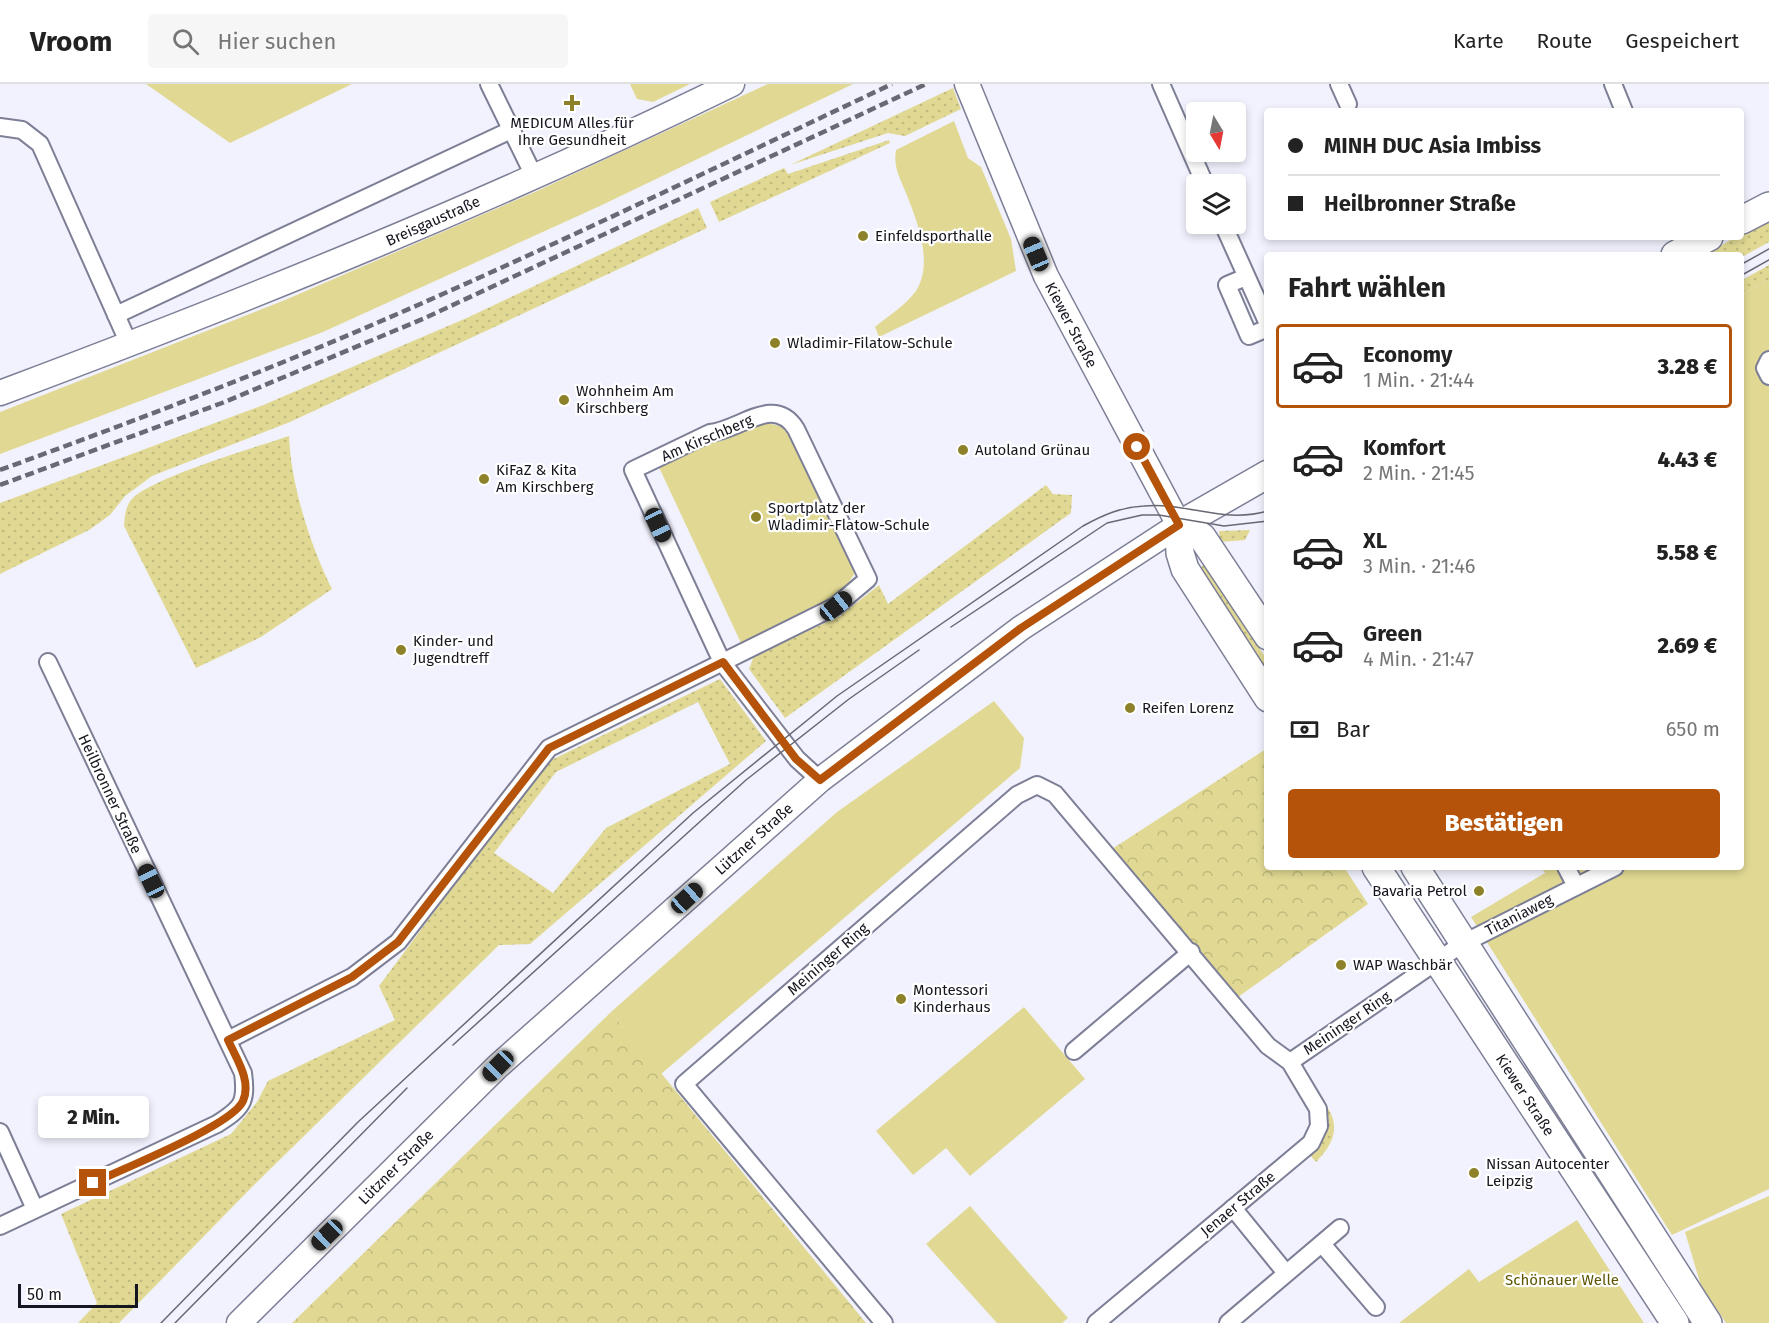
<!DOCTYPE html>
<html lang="de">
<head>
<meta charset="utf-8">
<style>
	body { margin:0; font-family:"Fira Sans",sans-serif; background:#f6f6f6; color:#222; height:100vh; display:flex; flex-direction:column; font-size:22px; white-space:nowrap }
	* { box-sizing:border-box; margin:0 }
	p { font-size:20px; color:#767676 }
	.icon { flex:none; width:33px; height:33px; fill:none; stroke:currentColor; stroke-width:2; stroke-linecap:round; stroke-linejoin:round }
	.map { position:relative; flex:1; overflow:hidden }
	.details { position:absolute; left:1264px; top:168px; width:480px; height:618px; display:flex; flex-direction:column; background:#fff; border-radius:6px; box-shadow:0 3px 9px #0003 }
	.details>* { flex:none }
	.hud { position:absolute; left:1264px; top:24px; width:480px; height:132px; border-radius:6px; box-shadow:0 3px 9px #0003; display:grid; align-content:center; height:132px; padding:0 24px; background:#fff }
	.needle { width:39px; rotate:170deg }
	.tools { position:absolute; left:1186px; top:18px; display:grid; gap:12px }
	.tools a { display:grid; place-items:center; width:60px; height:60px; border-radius:6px; background:#fff; box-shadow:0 3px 9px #0003; font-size:30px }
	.scale { position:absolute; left:18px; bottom:15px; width:120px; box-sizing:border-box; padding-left:6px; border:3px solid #15161f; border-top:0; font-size:16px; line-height:21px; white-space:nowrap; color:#15161f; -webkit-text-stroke:4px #fff; paint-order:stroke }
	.end { position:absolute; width:27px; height:27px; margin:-14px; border:8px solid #b45309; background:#fff; box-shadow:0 0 0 3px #fff }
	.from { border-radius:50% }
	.bubble { position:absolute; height:42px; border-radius:6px; background:#fff; box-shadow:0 3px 9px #0003; font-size:20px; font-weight:800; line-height:42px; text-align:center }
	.car { position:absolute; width:18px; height:36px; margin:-18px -9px; border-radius:8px; box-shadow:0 0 4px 2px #0007; background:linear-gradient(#222 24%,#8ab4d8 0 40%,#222 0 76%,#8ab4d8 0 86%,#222 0) }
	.hud b { display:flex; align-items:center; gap:21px; height:57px; font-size:22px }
	.hud b+b { border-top:2px solid #e0e0e0 }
	.hud i { width:15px; height:15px; background:#222 }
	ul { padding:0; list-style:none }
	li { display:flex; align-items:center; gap:18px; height:84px; margin:0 12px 9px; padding:0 12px; border:3px solid transparent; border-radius:6px }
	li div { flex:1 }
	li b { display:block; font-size:22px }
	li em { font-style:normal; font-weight:800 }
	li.active { border-color:#b45309 }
	li>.icon { width:54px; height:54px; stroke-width:1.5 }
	h2 { padding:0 24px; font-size:27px; line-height:72px }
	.pay { display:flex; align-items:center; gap:15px; height:66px; padding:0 24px; font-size:22px }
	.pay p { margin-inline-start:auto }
	.button { display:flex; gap:12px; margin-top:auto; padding:12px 24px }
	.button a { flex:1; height:69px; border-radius:6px; background:#b45309; color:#fff; font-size:24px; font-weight:800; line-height:69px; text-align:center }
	header { display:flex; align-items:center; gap:36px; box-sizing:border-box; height:84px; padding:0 30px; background:#fff; border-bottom:2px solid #e0e0e0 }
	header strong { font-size:28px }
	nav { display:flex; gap:33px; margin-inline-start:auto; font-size:21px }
	.search { width:420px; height:54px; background:#f6f6f6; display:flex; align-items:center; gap:15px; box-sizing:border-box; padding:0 21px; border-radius:6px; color:#767676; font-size:22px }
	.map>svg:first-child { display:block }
</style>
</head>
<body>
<header>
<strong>Vroom</strong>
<div class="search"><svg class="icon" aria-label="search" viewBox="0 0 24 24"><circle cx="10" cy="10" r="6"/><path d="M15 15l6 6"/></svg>Hier suchen</div>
<nav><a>Karte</a><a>Route</a><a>Gespeichert</a></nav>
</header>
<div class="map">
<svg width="1769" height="1239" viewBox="0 0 1769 1239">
	<defs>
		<pattern id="grass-dots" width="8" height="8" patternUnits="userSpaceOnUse" patternTransform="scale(1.5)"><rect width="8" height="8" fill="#e1d993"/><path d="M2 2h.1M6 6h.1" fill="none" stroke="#c0ba7e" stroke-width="1.8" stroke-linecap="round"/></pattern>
		<pattern id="forest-crowns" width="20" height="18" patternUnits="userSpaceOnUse" patternTransform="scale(1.5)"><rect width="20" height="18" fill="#e1d993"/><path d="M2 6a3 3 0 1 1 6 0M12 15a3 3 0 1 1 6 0" fill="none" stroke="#c0ba7e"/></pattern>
	</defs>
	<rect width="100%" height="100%" fill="#f1f2fd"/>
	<g fill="url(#grass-dots)" fill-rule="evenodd">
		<path d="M953,4l8,21 -56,27 -17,-3 -98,32z"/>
		<path d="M889,56l1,3 -171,79 -9,-20 74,-34 4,6z"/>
		<path d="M698,124l9,20 -417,194 -138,54 -27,20 -15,19 -21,15 -89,44v-71l261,-97 208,-89z"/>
		<path d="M1769,135v23l-27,15v-2h-36l29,-18h7v-4z"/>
		<path d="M1769,181v15l-27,14v-14z"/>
		<path d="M289,352c2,49 21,109 43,153l-71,48 -65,31 -72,-142c1,-10 1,-18 7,-26 18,-22 126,-53 158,-64z"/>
		<path d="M1046,401l7,9 19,1 -1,18 -286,205 -36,-49 5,-13 86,-40 39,-31 9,19z"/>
		<path d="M1250,446l-5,10 -25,2 -1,-11z"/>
		<path d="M1205,480l62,96v23l-71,-112z"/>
		<path d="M720,595l46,62 -236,203 -31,1 -248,243 -132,135h-41l19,-20 -36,-89 170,-80 26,-32 11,-21 127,-61 -16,-34 166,-223zM698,618l32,62 -124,64 -53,65 -59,-40 62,-81z"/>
		<path d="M1324,1019c18,22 10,41 -8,59l-7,-8c17,-16 18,-29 15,-51z"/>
	</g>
	<g fill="url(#forest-crowns)">
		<path d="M1266,665l2,118h76l24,37 -130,93 -126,-148z"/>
		<path d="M611,928l255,311h-574z"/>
	</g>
	<g fill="#e1d993">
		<path d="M146,0h206l-122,59z"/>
		<path d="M630,0h60l-37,18 -16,-3z"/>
		<path d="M768,0h85l-251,121 -279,127 -323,122v-42l285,-112 252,-109z"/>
		<path d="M954,37l14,37 13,9 30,72 5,32 -137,66 -4,-10c13,-11 31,-22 41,-36 18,-29 1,-70 -10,-98 -6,-15 -13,-26 -10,-43z"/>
		<path d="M1769,196v909l-97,46 -201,-318 74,-44 -4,-6h201v-573z"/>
		<path d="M762,338l18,4 15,14 61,131 -17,27 -98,45 -84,-180 51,-23 14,1z"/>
		<path d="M994,617l30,37 -4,30 -359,306 -50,-62 226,-200z"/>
		<path d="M1024,923l61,72 -115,97 -24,-28 -33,27 -37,-44z"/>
		<path d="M1769,1112v127h-43l-25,-37 -16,-54z"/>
		<path d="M970,1122l98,112 -6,5h-65l-71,-79z"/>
		<path d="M1577,1136l67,103h-245l70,-54 10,13z"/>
	</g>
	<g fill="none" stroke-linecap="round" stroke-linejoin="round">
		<defs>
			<g id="street">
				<path d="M489,0l45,92"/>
				<path d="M1161,0l44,100"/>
				<path d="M1339,0l9,20"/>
				<path d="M1613,0l11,27"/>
				<path d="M0,43l22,3 18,14 89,200"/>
				<path d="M1223,140l45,100"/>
				<path d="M1246,193l-19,8 22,51 19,-8"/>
				<path d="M116,231l395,-185"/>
				<path d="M1769,276l-4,8 4,8"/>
				<path d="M1566,783l10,19"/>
				<path d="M228,956l124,-63 46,-35 151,-194 287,-142 32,-27 -72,-150c-22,-35 -56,1 -86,4l-77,37 89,192 75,97 23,21"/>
				<path d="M1074,967l117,-99"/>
				<path d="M1290,978l172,-118 153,-77"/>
				<path d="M0,1048l35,77"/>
				<path d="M1233,1124l53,65"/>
				<path d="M0,1142l217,-102c25,-16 30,-21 26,-51l-195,-411"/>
				<path d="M1322,1160l54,63"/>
				<path d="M884,1239l-200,-239 333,-289 20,-10 18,9 213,252 22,16 28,47 1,17 -8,17 -215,180"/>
				<path d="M1228,1239l112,-95"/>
			</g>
			<g id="secondary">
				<path d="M0,309c248,-93 494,-192 732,-309"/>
				<path d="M239,1239l259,-257 322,-286 201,-152 158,-103 -133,-249 -79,-192"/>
			</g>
			<g id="primary">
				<path d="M1742,136l27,-14"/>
				<path d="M1675,171l34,-18"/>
				<path d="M1179,441l1,28 5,16 83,129"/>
				<path d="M1179,441l23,12 66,99"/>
				<path d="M1179,441l89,-51"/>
				<path d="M1376,783l299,456"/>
				<path d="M1415,783l293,456"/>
			</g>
		</defs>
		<use href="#street" stroke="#7c7f96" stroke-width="20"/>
		<use href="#secondary" stroke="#7c7f96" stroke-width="27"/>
		<use href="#primary" stroke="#7c7f96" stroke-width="30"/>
		<use href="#street" stroke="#fff" stroke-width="16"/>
		<use href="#secondary" stroke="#fff" stroke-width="24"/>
		<use href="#primary" stroke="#fff" stroke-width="27"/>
		<g stroke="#686973" stroke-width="1.5">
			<path d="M1742,180l27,-15"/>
			<path d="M1742,191l27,-15"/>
			<path d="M951,543l156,-104 35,-8h17l65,11 44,-5"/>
			<path d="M453,961l293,-265 103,-81 70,-49"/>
			<path d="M161,1239l197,-201 335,-309 144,-117 246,-170c20,-11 38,-19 61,-20 43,-4 78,18 124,5"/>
			<path d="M175,1239l232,-235"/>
		</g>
		<g stroke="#686973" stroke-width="4.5" stroke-dasharray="9 4.5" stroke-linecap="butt">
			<path d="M0,386c118,-43 235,-87 351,-136 183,-78 361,-165 541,-250"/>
			<path d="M0,401l222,-82 203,-85 501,-234"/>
		</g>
	</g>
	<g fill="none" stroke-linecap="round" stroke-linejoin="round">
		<path stroke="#b45309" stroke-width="8" d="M93,1099c29,-14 140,-58 150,-82 9,-20 -7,-43 -15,-61l124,-63 46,-35 151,-194 174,-86 73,97 24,21 201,-152 158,-103 -42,-78"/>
	</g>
	<g fill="#8d822a" stroke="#fff" stroke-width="2">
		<path d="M569 10h6v6h6v6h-6v6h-6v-6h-6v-6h6z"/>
		<circle cx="863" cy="152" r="6"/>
		<circle cx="775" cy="259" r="6"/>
		<circle cx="564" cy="316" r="6"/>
		<circle cx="963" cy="366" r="6"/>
		<circle cx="484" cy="395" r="6"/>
		<circle cx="756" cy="433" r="6"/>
		<circle cx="401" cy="566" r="6"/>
		<circle cx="1130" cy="624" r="6"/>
		<circle cx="1479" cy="807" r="6"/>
		<circle cx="1341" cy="881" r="6"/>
		<circle cx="901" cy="915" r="6"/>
		<circle cx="1474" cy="1089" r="6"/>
	</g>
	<g text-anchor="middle" stroke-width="4.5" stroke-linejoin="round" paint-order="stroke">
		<g font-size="15" fill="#15161f" stroke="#fff" text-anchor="start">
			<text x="572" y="44" text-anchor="middle">MEDICUM Alles für<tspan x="572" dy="17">Ihre Gesundheit</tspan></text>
			<text x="875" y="157">Einfeldsporthalle</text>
			<text x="787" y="264">Wladimir-Filatow-Schule</text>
			<text x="576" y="312">Wohnheim Am<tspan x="576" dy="17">Kirschberg</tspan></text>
			<text x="975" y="371">Autoland Grünau</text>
			<text x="496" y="391">KiFaZ &amp; Kita<tspan x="496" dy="17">Am Kirschberg</tspan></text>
			<text x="768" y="429">Sportplatz der<tspan x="768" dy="17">Wladimir-Flatow-Schule</tspan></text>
			<text x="413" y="562">Kinder- und<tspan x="413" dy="17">Jugendtreff</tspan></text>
			<text x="1142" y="629">Reifen Lorenz</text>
			<text x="1467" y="812" text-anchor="end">Bavaria Petrol</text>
			<text x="1353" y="886">WAP Waschbär</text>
			<text x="913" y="911">Montessori<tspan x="913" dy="17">Kinderhaus</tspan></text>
			<text x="1486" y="1085">Nissan Autocenter<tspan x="1486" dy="17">Leipzig</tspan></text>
		</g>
		<g font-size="15" fill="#15161f" stroke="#fff">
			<text transform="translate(433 137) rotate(-24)" y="5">Breisgaustraße</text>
			<text transform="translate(1071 241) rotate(62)" y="5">Kiewer Straße</text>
			<text transform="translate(707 354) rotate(-23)" y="5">Am Kirschberg</text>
			<text transform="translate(110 710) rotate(65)" y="5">Heilbronner Straße</text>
			<text transform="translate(754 755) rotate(-42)" y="5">Lützner Straße</text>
			<text transform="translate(1519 831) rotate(-27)" y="5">Titaniaweg</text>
			<text transform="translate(828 875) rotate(-41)" y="5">Meininger Ring</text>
			<text transform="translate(1347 939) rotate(-34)" y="5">Meininger Ring</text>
			<text transform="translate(1525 1011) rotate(57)" y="5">Kiewer Straße</text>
			<text transform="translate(396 1083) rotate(-45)" y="5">Lützner Straße</text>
			<text transform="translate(1238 1120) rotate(-40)" y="5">Jenaer Straße</text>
		</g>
		<g font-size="15" fill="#5e5500" stroke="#fff">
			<text x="1562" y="1201">Schönauer Welle</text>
		</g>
	</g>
</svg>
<div class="tools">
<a><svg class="needle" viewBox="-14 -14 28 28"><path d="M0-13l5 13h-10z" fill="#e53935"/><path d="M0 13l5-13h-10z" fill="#767676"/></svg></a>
<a><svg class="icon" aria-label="layers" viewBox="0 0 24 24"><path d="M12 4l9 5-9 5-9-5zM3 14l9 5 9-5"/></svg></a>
</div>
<div class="scale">50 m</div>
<i class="end from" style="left:1137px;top:363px"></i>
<i class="end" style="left:93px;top:1099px"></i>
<div class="bubble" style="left:38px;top:1012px;width:111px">2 Min.</div>
<i class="car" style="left:1036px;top:170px;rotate:337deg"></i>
<i class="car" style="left:658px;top:441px;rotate:155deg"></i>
<i class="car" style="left:836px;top:522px;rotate:51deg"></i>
<i class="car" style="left:151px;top:797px;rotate:334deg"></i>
<i class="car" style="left:687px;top:814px;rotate:48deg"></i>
<i class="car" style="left:498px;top:982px;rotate:225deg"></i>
<i class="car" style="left:327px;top:1151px;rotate:226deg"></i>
<div class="hud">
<b><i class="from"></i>MINH DUC Asia Imbiss</b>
<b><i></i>Heilbronner Straße</b>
</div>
<section class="details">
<h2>Fahrt wählen</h2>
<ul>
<li class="active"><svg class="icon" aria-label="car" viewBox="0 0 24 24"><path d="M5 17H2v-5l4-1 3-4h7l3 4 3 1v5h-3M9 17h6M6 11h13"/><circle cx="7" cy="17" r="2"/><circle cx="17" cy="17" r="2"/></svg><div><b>Economy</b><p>1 Min. · 21:44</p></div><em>3.28 €</em></li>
<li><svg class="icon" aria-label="car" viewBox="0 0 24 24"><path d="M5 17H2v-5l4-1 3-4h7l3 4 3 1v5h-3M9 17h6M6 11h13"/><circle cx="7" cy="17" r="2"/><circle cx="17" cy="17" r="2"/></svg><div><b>Komfort</b><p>2 Min. · 21:45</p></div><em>4.43 €</em></li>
<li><svg class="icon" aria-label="car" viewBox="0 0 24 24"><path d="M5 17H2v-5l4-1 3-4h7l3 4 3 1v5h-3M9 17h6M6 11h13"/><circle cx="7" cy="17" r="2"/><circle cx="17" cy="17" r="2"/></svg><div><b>XL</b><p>3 Min. · 21:46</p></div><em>5.58 €</em></li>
<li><svg class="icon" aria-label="car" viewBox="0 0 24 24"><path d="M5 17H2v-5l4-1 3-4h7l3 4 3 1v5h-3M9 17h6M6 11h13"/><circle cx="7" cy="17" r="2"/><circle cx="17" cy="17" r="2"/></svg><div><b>Green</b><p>4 Min. · 21:47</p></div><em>2.69 €</em></li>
</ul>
<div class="pay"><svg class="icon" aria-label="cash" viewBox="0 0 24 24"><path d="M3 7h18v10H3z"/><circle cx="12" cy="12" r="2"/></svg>Bar<p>650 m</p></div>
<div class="button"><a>Bestätigen</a></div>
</section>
</div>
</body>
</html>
